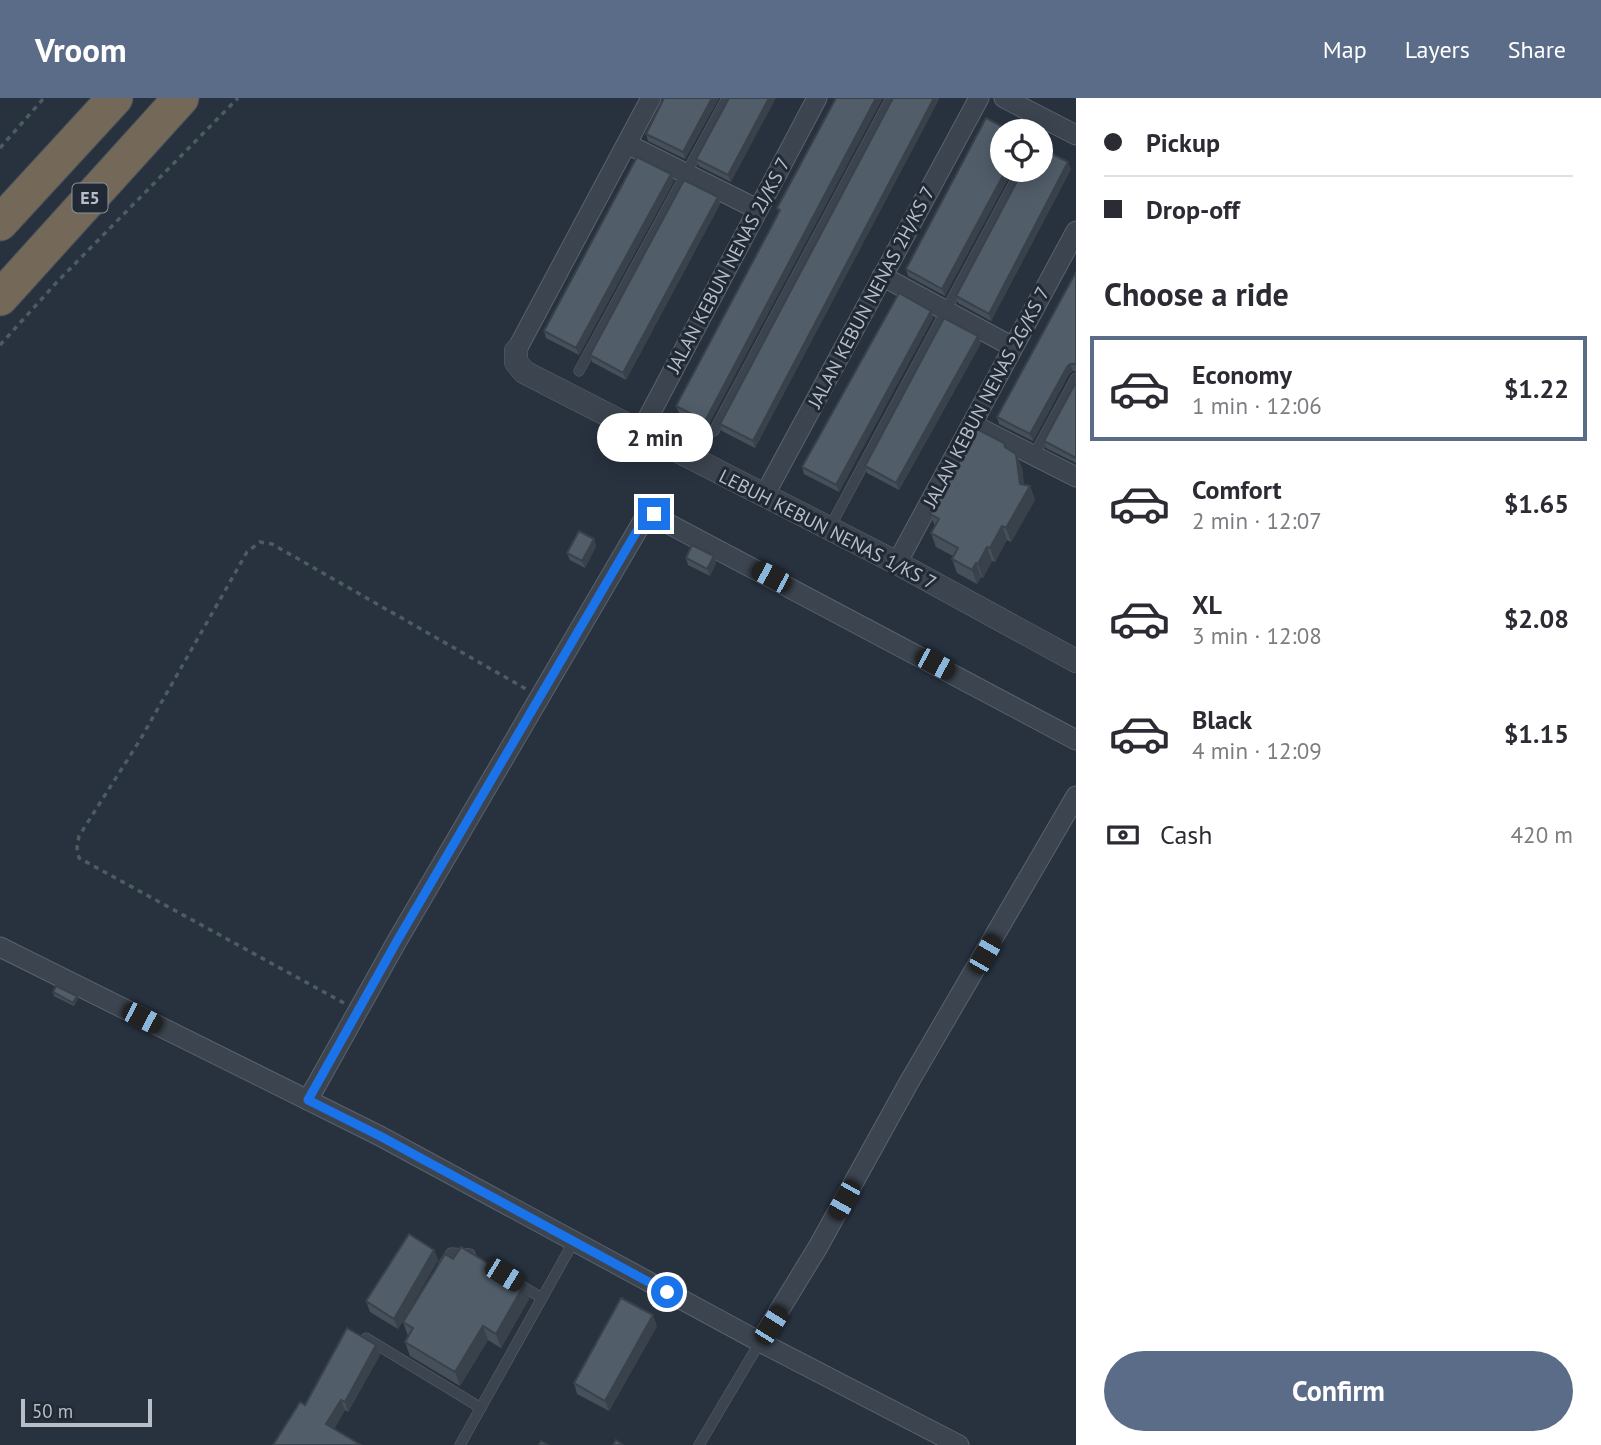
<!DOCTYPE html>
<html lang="en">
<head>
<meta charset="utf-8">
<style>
	body { margin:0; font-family:"PT Sans",sans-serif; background:#f2f2f3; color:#2b2b33; height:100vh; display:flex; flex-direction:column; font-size:26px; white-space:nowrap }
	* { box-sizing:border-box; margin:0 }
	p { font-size:23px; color:#7c7c81 }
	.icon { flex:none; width:38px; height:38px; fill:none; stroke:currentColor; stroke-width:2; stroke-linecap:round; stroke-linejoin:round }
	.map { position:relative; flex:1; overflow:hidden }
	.sheet { display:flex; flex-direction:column; background:#fff; width:525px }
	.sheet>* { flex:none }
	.top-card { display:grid; align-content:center; height:154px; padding:0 28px; background:#fff }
	.tools { position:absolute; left:990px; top:21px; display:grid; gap:14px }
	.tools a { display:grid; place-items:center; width:63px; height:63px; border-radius:50%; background:#fff; box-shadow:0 4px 18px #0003; font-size:35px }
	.scale { position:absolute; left:21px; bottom:18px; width:131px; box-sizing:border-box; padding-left:7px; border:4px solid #b8bfc9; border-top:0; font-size:19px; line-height:24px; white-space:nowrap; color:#b8bfc9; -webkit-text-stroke:5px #202934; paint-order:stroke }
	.end { position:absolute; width:32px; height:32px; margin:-16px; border:9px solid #1a73e8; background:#fff; box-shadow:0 0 0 4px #fff }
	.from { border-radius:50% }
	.bubble { position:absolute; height:49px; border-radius:24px; background:#fff; box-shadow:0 4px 18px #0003; font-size:23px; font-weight:700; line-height:49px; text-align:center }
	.car { position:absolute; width:21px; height:42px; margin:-21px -10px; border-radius:9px; box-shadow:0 0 5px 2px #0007; background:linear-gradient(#222 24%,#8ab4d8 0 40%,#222 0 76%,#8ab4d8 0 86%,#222 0) }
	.top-card b { display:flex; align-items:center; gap:24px; height:66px; font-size:26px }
	.top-card b+b { border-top:2px solid #e1e1e2 }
	.top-card i { width:18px; height:18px; background:#2b2b33 }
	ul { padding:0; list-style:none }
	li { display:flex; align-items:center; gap:21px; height:105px; margin:0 14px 10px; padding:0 14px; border:4px solid transparent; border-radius:0px }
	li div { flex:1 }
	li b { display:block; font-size:26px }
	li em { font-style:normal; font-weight:700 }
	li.active { border-color:#5b6c88 }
	li>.icon { width:63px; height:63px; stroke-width:1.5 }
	h2 { padding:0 28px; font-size:32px; line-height:84px }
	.pay { display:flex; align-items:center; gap:18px; height:77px; padding:0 28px; font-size:26px }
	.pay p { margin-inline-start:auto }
	.button { display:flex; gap:14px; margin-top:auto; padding:14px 28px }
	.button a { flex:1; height:80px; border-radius:42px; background:#5b6c88; color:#fff; font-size:28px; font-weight:700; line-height:80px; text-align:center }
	header { display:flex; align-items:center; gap:42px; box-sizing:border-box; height:98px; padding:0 35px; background:#5b6c88; color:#fff }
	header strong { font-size:33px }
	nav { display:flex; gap:38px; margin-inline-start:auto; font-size:24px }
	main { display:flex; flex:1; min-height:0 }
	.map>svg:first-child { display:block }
</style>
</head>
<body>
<header>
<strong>Vroom</strong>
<nav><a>Map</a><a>Layers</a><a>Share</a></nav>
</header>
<main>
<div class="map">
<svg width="1076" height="1347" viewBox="0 0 1076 1347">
	<rect width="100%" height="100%" fill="#28323f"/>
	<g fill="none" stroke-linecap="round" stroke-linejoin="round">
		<defs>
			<g id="service">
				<path d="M579,273l148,-273"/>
				<path d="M714,333l177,-333"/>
				<path d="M1034,357l42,-77"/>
				<path d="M830,429l191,-357"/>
				<path d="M443,1167l8,-12 19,1"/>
				<path d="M515,1184l27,16"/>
				<path d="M366,1240l115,70"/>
				<path d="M460,1347l114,-204"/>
				<path d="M699,1347l61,-103"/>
			</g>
			<g id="minor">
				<path d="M1004,0l72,37"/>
				<path d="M627,46l130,65"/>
				<path d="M882,178l131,71"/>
				<path d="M516,253l135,-253"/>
				<path d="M972,326l104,53"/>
				<path d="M640,335l177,-335"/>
				<path d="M764,398l215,-398"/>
				<path d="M897,465l179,-332"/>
				<path d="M0,849l380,189 380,206 199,103"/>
				<path d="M308,1002l89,-159 247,-422 6,-5 426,226"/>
				<path d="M760,1244l58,-95 90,-163 168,-288"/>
			</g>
			<path id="tertiary" d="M516,253v11l8,10 373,191 179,98"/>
			<g id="motorway">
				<path d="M0,125l115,-125"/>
				<path d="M0,200l181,-200"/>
			</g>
		</defs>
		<use href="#service" stroke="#59626c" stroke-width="11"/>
		<use href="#minor" stroke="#59626c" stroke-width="21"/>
		<use href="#tertiary" stroke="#59626c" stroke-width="24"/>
		<use href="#motorway" stroke="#464f59" stroke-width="37"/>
		<g stroke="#4a5d5f" stroke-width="3.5" stroke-dasharray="5 5" stroke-linecap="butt">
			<path d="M0,50l44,-50"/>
			<path d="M0,247l57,-63 181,-184"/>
			<path d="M344,905l-265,-145 -2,-10 2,-12 61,-96 107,-188 13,-10 12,2 254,145"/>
		</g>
		<use href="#service" stroke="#3c444f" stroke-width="10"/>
		<use href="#minor" stroke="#3c444f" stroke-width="19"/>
		<use href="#tertiary" stroke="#3c444f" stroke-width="23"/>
		<use href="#motorway" stroke="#746959" stroke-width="35"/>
	</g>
	<g fill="#46505a">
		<path d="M664,0h55l-34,61 -37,-18 -2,-7z"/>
		<path d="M729,0l2,84 -32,-16 -3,-7z"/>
		<path d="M836,0l-129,330 -28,-15 -3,-7 103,-194 -2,-4z"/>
		<path d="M893,0h46v1l-184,349 -33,-17 -2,-7z"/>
		<path d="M1011,33l-66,165 -37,-20 -2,-7z"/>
		<path d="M1071,71l-80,152 -33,-18 -2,-7z"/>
		<path d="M674,83l-95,174 -33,-17 -2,-7z"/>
		<path d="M718,99l2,7 -94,176 -34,-18 -2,-7z"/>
		<path d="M1076,174v99h-3l-4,3 -36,67 -34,-17 -2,-7z"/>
		<path d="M931,213l2,7 -94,174 -35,-18 -2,-7z"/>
		<path d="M981,245l-82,147 -32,-17 -2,-7z"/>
		<path d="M1076,284v81l-30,-15 -2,-7z"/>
		<path d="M1006,350l10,6 6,14 2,16 6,2 5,14 -24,42 -4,-2 -12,22 -3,-1 -9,17 -2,-1 -4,7 -20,-11 -5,-14 1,-3 -17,-9 -5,-14 4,-7 -5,-12z"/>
		<path d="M594,441l2,7 -11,22 -15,-8 -3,-7z"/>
		<path d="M686,460l30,5 -6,13 -22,-11z"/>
		<path d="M53,894l25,7 -4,7 -20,-10z"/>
		<path d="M434,1152l4,10 -40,69 -28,-17 -4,-11z"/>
		<path d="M453,1161l71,26 5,14 -28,49 -13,-8 -28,46 -50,-30 -5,-14 3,-6 -5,-14z"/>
		<path d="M657,1228l-48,85 -32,-17 -3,-11z"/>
		<path d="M380,1257l-32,57 -3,-2 -11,19 -61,16 32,-40z"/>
	</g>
	<g fill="#39414a">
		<path d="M712,0h7l-34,61 -2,-7z"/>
		<path d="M769,0h7l-45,84 -3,-7z"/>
		<path d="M876,0h7l-176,330 -2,-7z"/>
		<path d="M934,0h5v1l-184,349 -2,-7z"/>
		<path d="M1068,64l3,7 -80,152 -2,-7z"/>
		<path d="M1006,72h7l-68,126 -3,-7z"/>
		<path d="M671,76l3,7 -95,174 -3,-7z"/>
		<path d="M718,99l2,7 -94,176 -3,-7z"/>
		<path d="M931,213l2,7 -94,174 -3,-7z"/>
		<path d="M978,238l3,7 -82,147 -3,-7z"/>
		<path d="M1070,266l3,7 -4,3 -36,67 -3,-7 37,-67z"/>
		<path d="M1016,356l6,14 3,27 5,-9 5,14 -24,42 -5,-14 14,-44z"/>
		<path d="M1002,428l5,14 -12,22 -5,-14z"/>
		<path d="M594,441l2,7 -11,22 -3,-7z"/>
		<path d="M987,449l5,14 -9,17 -5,-14z"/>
		<path d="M714,458l2,7 -6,13 -3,-7z"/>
		<path d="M976,465l5,14 -4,7 -5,-14z"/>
		<path d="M77,898l1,3 -4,7 -1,-3z"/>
		<path d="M434,1152l4,10 -40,69 -4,-10z"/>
		<path d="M524,1187l5,14 -28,49 -5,-14z"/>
		<path d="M653,1217l4,11 -48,85 -4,-10z"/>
		<path d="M483,1228l5,14 -28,46 -5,-14z"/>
		<path d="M376,1247l4,10 -32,57 -3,-10z"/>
		<path d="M341,1302l4,10 -15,25 -4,-11z"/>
	</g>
	<g fill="#515d69" stroke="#39414a" stroke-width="2">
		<path d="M664,0h48l-29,54 -37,-18z"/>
		<path d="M729,0h40l-41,77 -32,-16z"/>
		<path d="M836,0h40l-171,323 -29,-15 92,-173 12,-23 -3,-2z"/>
		<path d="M893,0h41l-181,343 -33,-17z"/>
		<path d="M986,20l25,13h-8v39h3l-64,119 -36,-20z"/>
		<path d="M1041,50l27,14 -79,152 -33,-18 67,-126h18z"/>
		<path d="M637,59l34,17 -95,174 -32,-17z"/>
		<path d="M684,82l34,17 -95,176 -33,-18z"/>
		<path d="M1076,174v92h-6l-3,3 -37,67 -33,-17z"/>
		<path d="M899,195l32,18 -95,174 -34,-18z"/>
		<path d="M944,220l34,18 -82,147 -31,-17z"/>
		<path d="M1076,284v76l-32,-17z"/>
		<path d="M977,331l27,14 1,4 11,7 4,30 10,2 -24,42 -4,-2 -12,22 -3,-1 -9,17 -2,-1 -4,7 -20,-11 6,-11 -27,-15 8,-14 -9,-5z"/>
		<path d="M579,433l15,8 -12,22 -15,-8z"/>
		<path d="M692,447l22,11 -7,13 -21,-11z"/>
		<path d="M56,888l21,10 -4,7 -20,-11z"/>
		<path d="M409,1136l25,16 -40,69 -28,-18z"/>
		<path d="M461,1149l63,38 -28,49 -13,-8 -28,46 -50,-30 8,-14 -10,-6 42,-68 8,5z"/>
		<path d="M621,1200l32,17 -48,86 -31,-18z"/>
		<path d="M347,1230l29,17 -31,57 -4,-2 -15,24 35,21h-88l27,-43 5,3z"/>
		<path d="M616,1342l7,5h-10z"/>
		<path d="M541,1343l7,4h-9z"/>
	</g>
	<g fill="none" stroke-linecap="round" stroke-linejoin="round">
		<path stroke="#1a73e8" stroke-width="9" d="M654,416l-10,5 -13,22 -234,400 -89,159 72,36 287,156"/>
	</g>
	<g text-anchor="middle" stroke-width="6" stroke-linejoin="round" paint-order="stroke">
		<rect fill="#202934" stroke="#8a929c" stroke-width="2" x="72.5" y="85.5" width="35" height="29" rx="5"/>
		<g font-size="18" font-weight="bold" fill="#b8bfc9">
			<text x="90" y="106">E5</text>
		</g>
		<g font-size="19" fill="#b8bfc9" stroke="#202934">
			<text transform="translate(728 167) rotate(-62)" y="7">JALAN KEBUN NENAS 2J/KS 7</text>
			<text transform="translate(871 199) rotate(-62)" y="7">JALAN KEBUN NENAS 2H/KS 7</text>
			<text transform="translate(986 299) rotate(-62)" y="7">JALAN KEBUN NENAS 2G/KS 7</text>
			<text transform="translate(828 431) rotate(27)" y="7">LEBUH KEBUN NENAS 1/KS 7</text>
		</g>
	</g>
</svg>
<div class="tools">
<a><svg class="icon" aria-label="locate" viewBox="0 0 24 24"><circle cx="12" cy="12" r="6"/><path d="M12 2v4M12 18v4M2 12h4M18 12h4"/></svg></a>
</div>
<div class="scale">50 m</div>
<i class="end from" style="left:667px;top:1194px"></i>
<i class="end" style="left:654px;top:416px"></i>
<div class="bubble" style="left:597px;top:315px;width:116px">2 min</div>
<i class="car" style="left:771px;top:479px;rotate:298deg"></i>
<i class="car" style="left:935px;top:566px;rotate:118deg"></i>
<i class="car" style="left:985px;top:856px;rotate:30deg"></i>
<i class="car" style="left:142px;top:920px;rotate:117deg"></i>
<i class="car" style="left:844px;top:1102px;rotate:209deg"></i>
<i class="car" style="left:504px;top:1177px;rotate:122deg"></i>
<i class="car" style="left:771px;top:1227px;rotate:32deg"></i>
</div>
<section class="sheet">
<div class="top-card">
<b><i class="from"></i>Pickup</b>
<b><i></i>Drop-off</b>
</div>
<h2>Choose a ride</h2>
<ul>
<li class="active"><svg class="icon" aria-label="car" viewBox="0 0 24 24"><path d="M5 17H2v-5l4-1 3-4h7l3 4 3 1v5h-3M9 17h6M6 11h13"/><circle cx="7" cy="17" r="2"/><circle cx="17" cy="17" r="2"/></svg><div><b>Economy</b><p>1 min · 12:06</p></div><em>$1.22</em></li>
<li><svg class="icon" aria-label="car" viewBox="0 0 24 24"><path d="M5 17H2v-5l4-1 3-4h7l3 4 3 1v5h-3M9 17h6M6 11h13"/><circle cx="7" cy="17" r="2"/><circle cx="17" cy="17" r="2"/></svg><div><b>Comfort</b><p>2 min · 12:07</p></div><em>$1.65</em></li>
<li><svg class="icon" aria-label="car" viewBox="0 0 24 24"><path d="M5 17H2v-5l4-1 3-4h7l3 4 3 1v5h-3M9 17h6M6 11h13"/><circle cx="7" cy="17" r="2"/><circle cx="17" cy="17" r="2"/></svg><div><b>XL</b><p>3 min · 12:08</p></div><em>$2.08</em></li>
<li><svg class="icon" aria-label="car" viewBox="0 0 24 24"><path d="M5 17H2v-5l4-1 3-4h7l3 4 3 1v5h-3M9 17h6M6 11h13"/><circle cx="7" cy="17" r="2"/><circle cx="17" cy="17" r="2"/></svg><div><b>Black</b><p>4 min · 12:09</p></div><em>$1.15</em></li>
</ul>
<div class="pay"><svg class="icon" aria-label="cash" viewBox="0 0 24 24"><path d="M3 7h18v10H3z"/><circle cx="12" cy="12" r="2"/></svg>Cash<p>420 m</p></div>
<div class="button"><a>Confirm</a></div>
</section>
</main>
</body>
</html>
